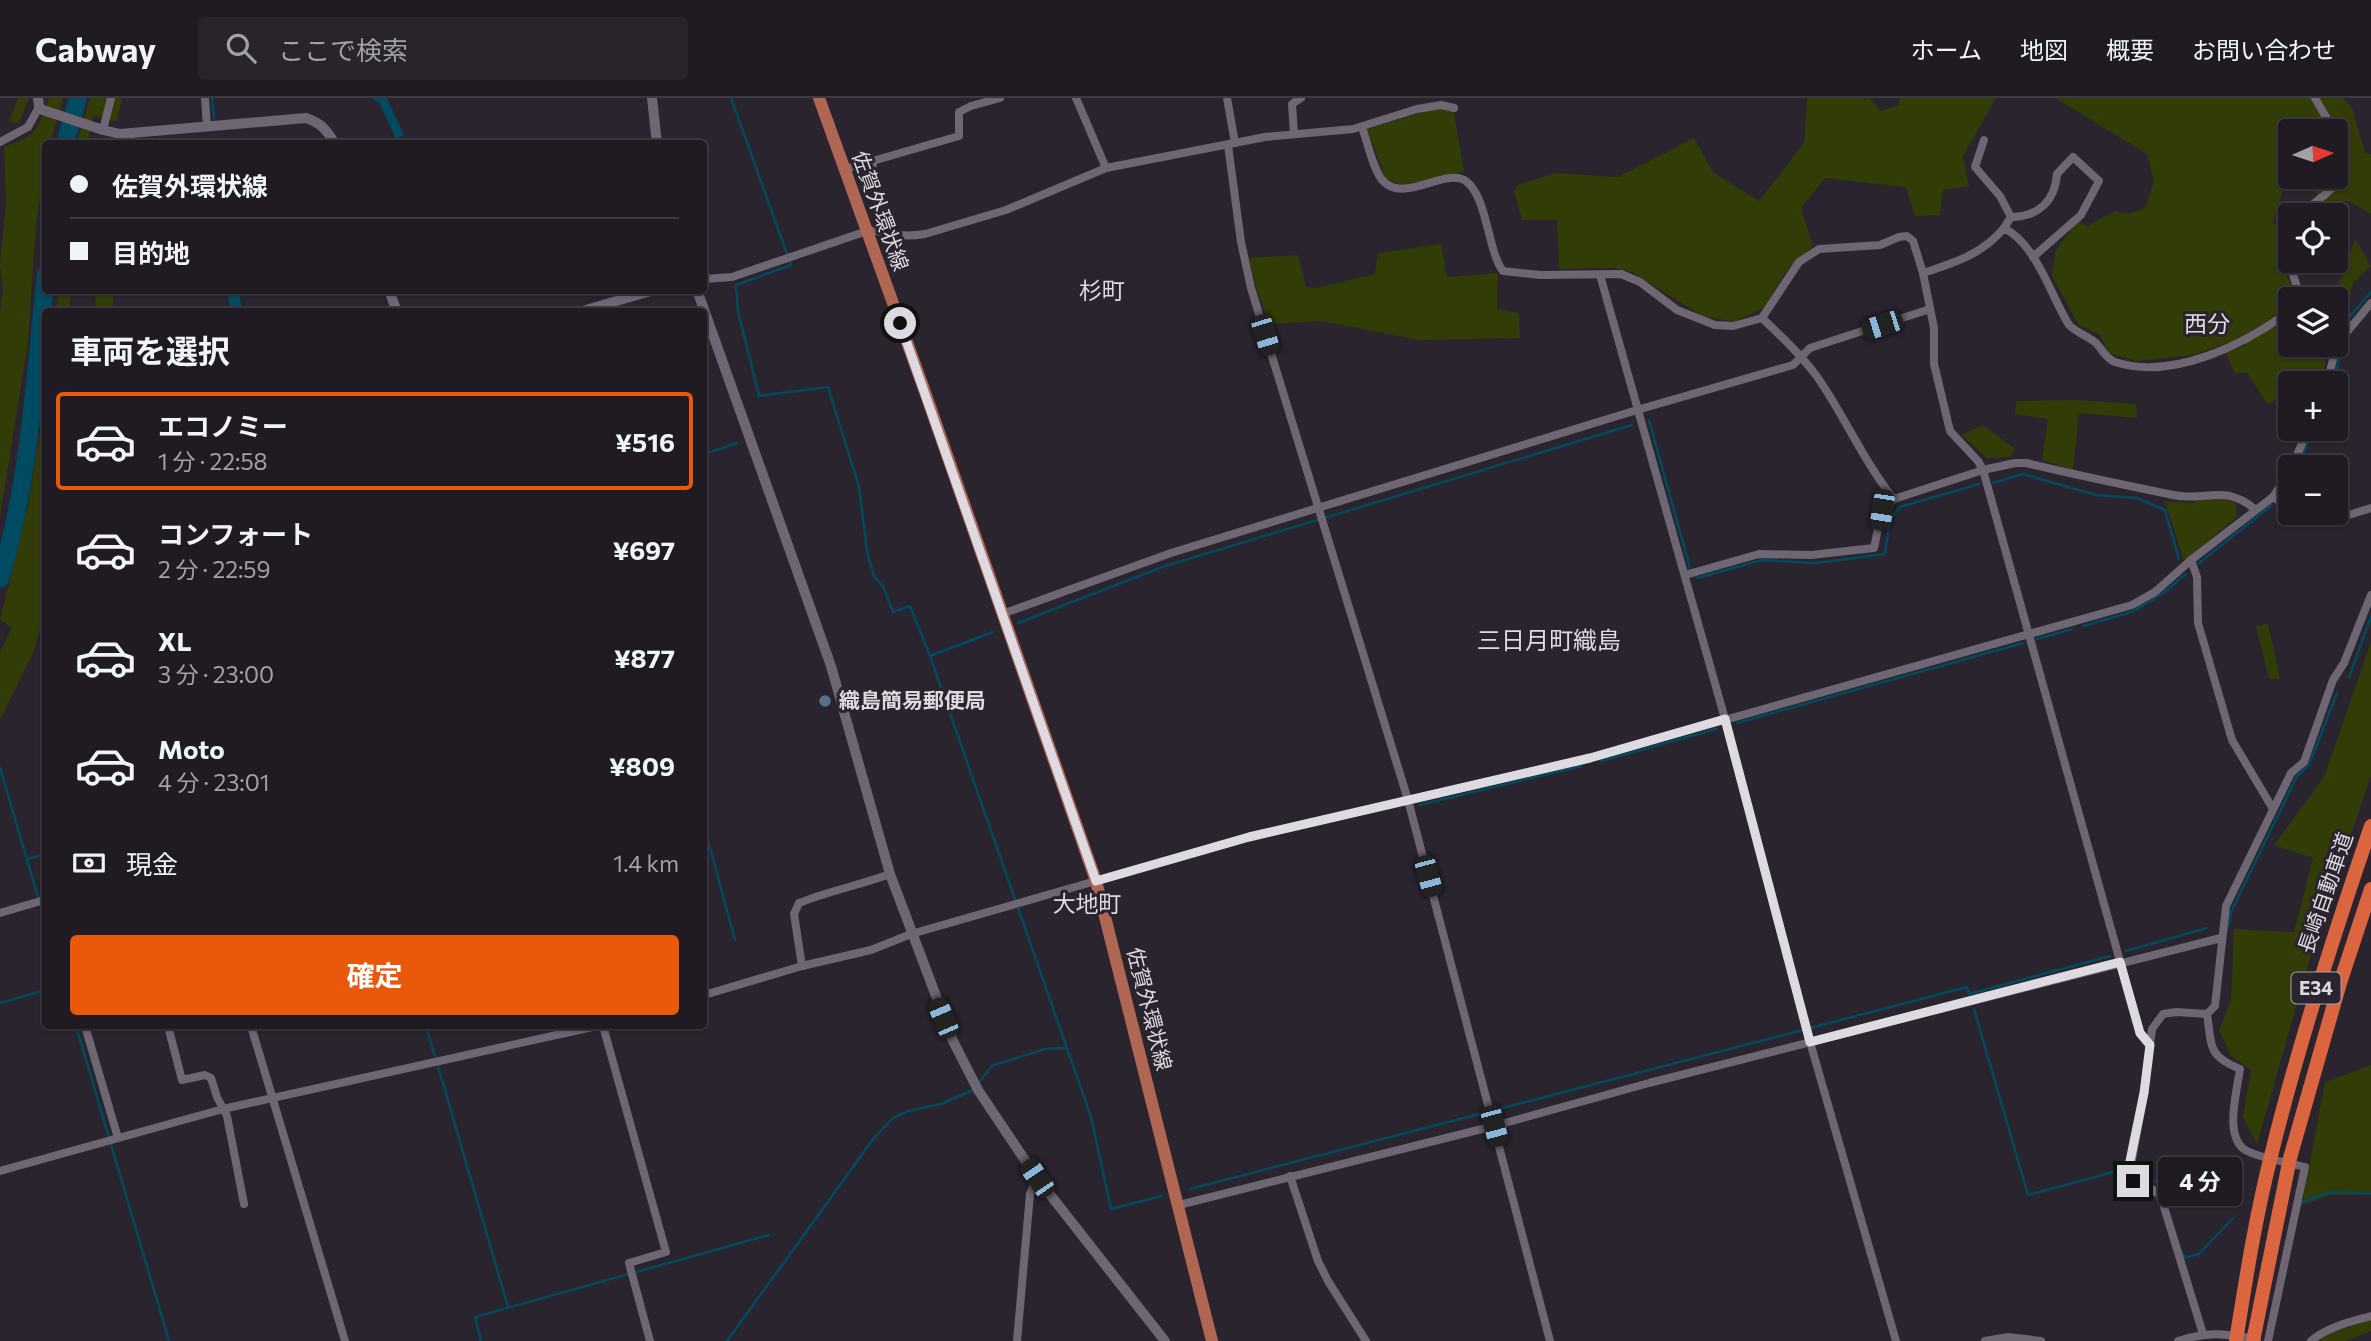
<!DOCTYPE html>
<html lang="ja">
<head>
<meta charset="utf-8">
<style>
	body { margin:0; font-family:Commissioner,"Noto Sans JP",sans-serif; background:#28242a; color:#f1f3f6; height:100vh; display:flex; flex-direction:column; font-size:26px; white-space:nowrap }
	* { box-sizing:border-box; margin:0 }
	p { font-size:23px; color:#a2a1a5 }
	.icon { flex:none; width:38px; height:38px; fill:none; stroke:currentColor; stroke-width:2; stroke-linecap:round; stroke-linejoin:round }
	.map { position:relative; flex:1; overflow:hidden }
	.sheet { position:absolute; left:42px; top:210px; width:665px; height:721px; display:flex; flex-direction:column; background:#201b22; border-radius:7px; box-shadow:0 2px 5px #0004,0 0 0 2px #3d3940 }
	.sheet>* { flex:none }
	.guide { position:absolute; left:42px; top:42px; width:665px; height:154px; border-radius:7px; box-shadow:0 2px 5px #0004,0 0 0 2px #3d3940; display:grid; align-content:center; height:154px; padding:0 28px; background:#201b22 }
	.needle { width:46px; rotate:87deg }
	.tools { position:absolute; left:2278px; top:21px; display:grid; gap:14px }
	.tools a { display:grid; place-items:center; width:70px; height:70px; border-radius:7px; background:#201b22; box-shadow:0 2px 5px #0004,0 0 0 2px #3d3940; font-size:35px }
	.end { position:absolute; width:32px; height:32px; margin:-16px; border:9px solid #dedae1; background:#111; box-shadow:0 0 0 4px #111 }
	.from { border-radius:50% }
	.bubble { position:absolute; height:49px; border-radius:7px; background:#201b22; box-shadow:0 2px 5px #0004,0 0 0 2px #3d3940; font-size:23px; font-weight:700; line-height:49px; text-align:center }
	.car { position:absolute; width:21px; height:42px; margin:-21px -10px; border-radius:9px; box-shadow:0 0 5px 2px #0007; background:linear-gradient(#222 24%,#8ab4d8 0 40%,#222 0 76%,#8ab4d8 0 86%,#222 0) }
	.guide b { display:flex; align-items:center; gap:24px; height:66px; font-size:26px }
	.guide b+b { border-top:2px solid #3d3940 }
	.guide i { width:18px; height:18px; background:#f1f3f6 }
	ul { padding:0; list-style:none }
	li { display:flex; align-items:center; gap:21px; height:98px; margin:0 14px 10px; padding:0 14px; border:4px solid transparent; border-radius:7px }
	li div { flex:1 }
	li b { display:block; font-size:26px }
	li em { font-style:normal; font-weight:700 }
	li.selected { border-color:#ea580c }
	li>.icon { width:63px; height:63px; stroke-width:1.5 }
	h2 { padding:0 28px; font-size:32px; line-height:84px }
	.pay { display:flex; align-items:center; gap:18px; height:77px; padding:0 28px; font-size:26px }
	.pay p { margin-inline-start:auto }
	.action { display:flex; gap:14px; margin-top:auto; padding:14px 28px }
	.action a { flex:1; height:80px; border-radius:7px; background:#ea580c; color:#fff; font-size:28px; font-weight:700; line-height:80px; text-align:center }
	header { display:flex; align-items:center; gap:42px; box-sizing:border-box; height:98px; padding:0 35px; background:#201b22; border-bottom:2px solid #3d3940 }
	header strong { font-size:33px }
	nav { display:flex; gap:38px; margin-inline-start:auto; font-size:24px }
	.search { width:490px; height:63px; background:#28242a; display:flex; align-items:center; gap:18px; box-sizing:border-box; padding:0 24px; border-radius:7px; color:#a2a1a5; font-size:26px }
	.map>svg:first-child { display:block }
</style>
</head>
<body>
<header>
<strong>Cabway</strong>
<div class="search"><svg class="icon" aria-label="search" viewBox="0 0 24 24"><circle cx="10" cy="10" r="6"/><path d="M15 15l6 6"/></svg>ここで検索</div>
<nav><a>ホーム</a><a>地図</a><a>概要</a><a>お問い合わせ</a></nav>
</header>
<div class="map">
<svg width="2371" height="1243" viewBox="0 0 2371 1243">
	<rect width="100%" height="100%" fill="#2a242e"/>
	<g fill="#333b07" fill-rule="evenodd">
		<path d="M18,0h11l-10,25 -10,-2z"/>
		<path d="M49,0h14l-13,45 -4,1 -1,25 -9,53 -8,121 -28,174v-203l3,-27 -3,-21 6,-63 -2,-56c34,-12 33,-17 45,-49z"/>
		<path d="M90,0h32l-5,24 -24,-7 -4,23 27,5 -40,1z"/>
		<path d="M1807,0h63l10,13 19,-6v-7h97l-33,58 6,30 -26,4 -3,25 -25,1 -9,-29 -81,-9 -24,30 12,38 -25,22 -23,39 -31,15 -32,-6 -70,-44 -20,-4 -53,1 -2,-49h-35l-8,-28 4,-7 38,-12 62,4 76,-39 19,34 46,29 45,-58z"/>
		<path d="M2055,0h288l9,10 13,45 6,1v60l-22,-13 -27,1 -17,-25 -22,13 -10,32 14,15v39l11,23h-7v46h37l-5,31 -15,-5 -14,12h-3v3l-21,18 -5,-3 -18,-29 -12,2 -9,-21 20,-8 -4,-7 -49,17 -58,6 -26,-8 -9,-18 -22,-11 -26,-48 4,-26 22,-30 9,6 28,-15 13,3 17,-6 9,-27 -7,-27zM2291,33h45v46h-45z"/>
		<path d="M1437,10l17,4 10,60 -62,13 -16,-6 -19,-50z"/>
		<path d="M2355,141l16,27 -18,17 -7,34 -9,12 -1,-30h-3z"/>
		<path d="M1441,146l6,33 51,-4 -1,36 22,4 1,25 -100,2 -99,-19 -52,3 -14,-40 -6,-26 49,-3 8,32 11,1 58,-14 3,-21z"/>
		<path d="M58,193h13l-2,20h-12z"/>
		<path d="M95,193h18v20h-17z"/>
		<path d="M2077,302l59,4 1,14 -58,-5 -6,57 -31,-10 6,-41 -33,-5 1,-13z"/>
		<path d="M45,304v212l-13,41 -32,65v-68l12,-24 -12,-8 28,-114z"/>
		<path d="M1983,327l32,24 -5,8 -23,1 -26,-23z"/>
		<path d="M2211,399l24,5 2,15 -53,44 -19,-60 28,2z"/>
		<path d="M2268,525l12,56h-11l-13,-52z"/>
		<path d="M2371,544v134l-53,154 -61,214 -14,-27 8,-47 -20,-14 -12,-26 12,-30 3,-71 60,3 19,-74 -39,-13 50,-68z"/>
		<path d="M2371,967v130h-41l-28,10 23,-123z"/>
		<path d="M2371,1222v11l-26,10h-25l4,-6z"/>
	</g>
	<g fill="#004a62">
		<path d="M371,0h16l17,37 -8,4 -17,-37z"/>
		<path d="M228,193h11l3,20h-12z"/>
	</g>
	<g fill="none" stroke-linecap="round" stroke-linejoin="round">
		<g stroke="#004a62" stroke-width="2.5">
			<path d="M212,0l2,21"/>
			<path d="M731,0l60,167 -55,20 2,26 21,85 69,-9 31,100 8,64 7,26 9,9 10,26 17,-6 20,50 161,461 20,92 51,-13"/>
			<path d="M2338,232l33,-38"/>
			<path d="M2333,285l9,-33"/>
			<path d="M1649,322l41,148"/>
			<path d="M704,356l33,-11"/>
			<path d="M2297,369l17,-38"/>
			<path d="M1993,385l30,-9 73,21 41,3 28,12 14,49"/>
			<path d="M2284,394l7,-11"/>
			<path d="M2199,465l73,-58"/>
			<path d="M1697,480l65,-18 54,3 69,-9 5,-35 10,-12 79,-23"/>
			<path d="M1018,525l147,-57 467,-141"/>
			<path d="M2084,528l50,-15 28,-17 24,-20"/>
			<path d="M2037,541l35,-10"/>
			<path d="M930,558l63,-24"/>
			<path d="M2349,579l22,-60"/>
			<path d="M1737,625l286,-80"/>
			<path d="M1601,663l115,-32"/>
			<path d="M0,670l46,156"/>
			<path d="M1419,707l162,-39"/>
			<path d="M704,728l31,114"/>
			<path d="M27,761l19,-5"/>
			<path d="M2228,828l3,-14 66,-136 12,-11 28,-72"/>
			<path d="M2126,853l81,-23"/>
			<path d="M0,905l46,-13"/>
			<path d="M1974,911l54,186 89,-24"/>
			<path d="M76,928l93,315"/>
			<path d="M426,928l9,31"/>
			<path d="M1810,930l157,-41 2,7 141,-38"/>
			<path d="M438,968l70,241"/>
			<path d="M977,987l15,-19 53,-17 22,-1"/>
			<path d="M2137,1079l27,7 3,6 2,13"/>
			<path d="M1190,1091l613,-159"/>
			<path d="M2302,1104l28,-10 41,1"/>
			<path d="M2181,1152l4,8 14,-4 34,-36"/>
			<path d="M481,1243l-6,-24 294,-82"/>
			<path d="M727,1243l147,-203 19,-20 15,-7 33,-7 32,-14"/>
		</g>
		<g stroke="#004a62" stroke-width="18">
			<path d="M65,46l13,-46"/>
			<path d="M0,481c30,-98 35,-204 46,-305"/>
		</g>
		<g stroke="#6e6773" stroke-width="8">
			<path d="M205,0l2,29"/>
			<path d="M1076,0l30,70"/>
			<path d="M1227,0l8,45"/>
			<path d="M2315,0l19,33"/>
			<path d="M1362,29c5,14 12,46 22,55 22,21 63,-16 83,0 20,15 21,70 36,89l37,4 81,-1 19,8 37,28 38,15 18,1 29,-8 37,-56 20,-13 61,-4 19,-8 8,-1 6,5 10,32 11,55v36l16,67 28,30 5,9 157,563 10,12"/>
			<path d="M103,32l8,-32"/>
			<path d="M1294,36l-2,-30 9,-6"/>
			<path d="M1984,42l-9,27 25,29 11,21 -7,11"/>
			<path d="M0,44l28,-15 11,-20"/>
			<path d="M1228,47l13,97 10,46 157,512 142,541"/>
			<path d="M872,62l8,61 -4,9"/>
			<path d="M845,71l114,-33v-24l12,-6 29,-8"/>
			<path d="M2300,117c29,-26 54,-31 36,-78"/>
			<path d="M2011,119c27,0 44,-16 46,-43l16,-17 26,24 -18,34 -48,42"/>
			<path d="M2293,163v14l8,24"/>
			<path d="M1923,175c31,-10 60,-19 81,-45 34,18 46,67 65,97 8,8 19,11 27,18 7,7 9,15 19,19 57,19 131,-18 176,-52"/>
			<path d="M1600,177l125,444 85,323 86,299"/>
			<path d="M704,181l28,-2 135,-46c9,-1 14,1 23,3 11,2 23,2 35,0l81,-24 100,-42 159,-31 88,-8 64,-20 24,-4 13,3"/>
			<path d="M1762,220c20,19 40,38 56,60 27,39 46,84 76,121"/>
			<path d="M2327,285l10,-39 34,-41"/>
			<path d="M2292,369l16,-38"/>
			<path d="M2273,399l18,12"/>
			<path d="M2295,415c23,17 51,2 76,-5"/>
			<path d="M2191,462l6,17 1,46 34,117 41,69"/>
			<path d="M1685,477l74,-21 52,1 63,-7 8,-38 12,-11 89,-29 32,-7h11c49,12 98,22 147,32 33,7 50,-12 82,14"/>
			<path d="M1002,516l169,-61 466,-143 156,-45 17,-17 120,-39"/>
			<path d="M0,815l41,-12 5,1"/>
			<path d="M802,868l-8,-52 5,-11c30,-12 61,-18 91,-29"/>
			<path d="M704,897l98,-29 69,-16 40,-16 338,-97 341,-79 542,-153 23,-13 36,-32 82,-63 18,-27"/>
			<path d="M2207,916c5,32 0,42 33,55 -3,22 -17,70 7,82 17,8 39,11 58,16l-37,174"/>
			<path d="M85,928l33,112"/>
			<path d="M168,928l14,54 23,-5 6,3 6,19 10,19 17,88"/>
			<path d="M251,928l94,315"/>
			<path d="M603,928l63,226 -37,11 21,78"/>
			<path d="M0,1073l223,-62 374,-83"/>
			<path d="M1290,1078l28,85 10,20 38,60"/>
			<path d="M1179,1107l315,-79 155,-43 572,-145"/>
			<path d="M2203,1236l-42,-137c-8,-12 -24,-10 -32,-21l15,-83 8,-64 11,-15 13,-2 31,2 8,-8 11,-100 65,-133 13,-11 29,-82 11,-17 27,-68"/>
			<path d="M1017,1243l13,-147 7,-16"/>
			<path d="M1985,1243l23,-4 33,4"/>
			<path d="M2178,1243c32,-10 46,-7 79,-2"/>
			<path d="M2311,1243c16,-14 39,-19 60,-25"/>
		</g>
		<g stroke="#6e6773" stroke-width="10">
			<path d="M38,0l1,9 4,3 60,20 17,4 186,-16c15,5 21,12 29,26"/>
			<path d="M652,0l5,46"/>
			<path d="M389,192l8,22"/>
			<path d="M697,192l134,376 59,208 63,167 25,49 59,88 128,163"/>
			<path d="M579,214l75,-22"/>
		</g>
		<path stroke="#af6653" stroke-width="12" d="M819,0l106,294 171,489 116,460"/>
		<g stroke="#db653e" stroke-width="14">
			<path d="M2236,1243c10,-63 20,-127 36,-189 27,-110 62,-218 99,-326"/>
			<path d="M2253,1243l37,-183 50,-175 31,-94"/>
		</g>
	</g>
	<g fill="none" stroke-linecap="round" stroke-linejoin="round">
		<path stroke="#dedae1" stroke-width="9" d="M900,225l196,558 153,-44 341,-79 135,-39 85,323 310,-80 20,71 10,12 -6,48 -15,73v10l4,5"/>
	</g>
	<circle fill="#5c6f8a" stroke="#2a242e" stroke-width="2.5" cx="825" cy="603" r="7"/>
	<g text-anchor="middle" stroke-width="6" stroke-linejoin="round" paint-order="stroke">
		<rect fill="#2a242e" stroke="#a8a3ab" stroke-width="2" x="2291.5" y="874.5" width="49" height="31" rx="5"/>
		<g font-size="19" font-weight="bold" fill="#dedae1">
			<text x="2316" y="897">E34</text>
		</g>
		<g font-size="21" fill="#dedae1" stroke="#2a242e">
			<text transform="translate(880 113) rotate(70)" y="7">佐賀外環状線</text>
			<text transform="translate(2326 795) rotate(-71)" y="7">長崎自動車道</text>
			<text transform="translate(1149 911) rotate(76)" y="7">佐賀外環状線</text>
		</g>
		<g font-size="21" font-weight="bold" fill="#dedae1" stroke="#2a242e" text-anchor="start">
			<text x="839" y="610">織島簡易郵便局</text>
		</g>
		<g font-size="23" fill="#dedae1" stroke="#2a242e">
			<text x="1102" y="201">杉町</text>
			<text x="2207" y="234">西分</text>
			<text x="1087" y="814">大地町</text>
		</g>
		<g font-size="24" fill="#dedae1" stroke="#2a242e">
			<text x="1549" y="551">三日月町織島</text>
		</g>
	</g>
</svg>
<div class="tools">
<a><svg class="needle" viewBox="-14 -14 28 28"><path d="M0-13l5 13h-10z" fill="#e53935"/><path d="M0 13l5-13h-10z" fill="#a2a1a5"/></svg></a>
<a><svg class="icon" aria-label="locate" viewBox="0 0 24 24"><circle cx="12" cy="12" r="6"/><path d="M12 2v4M12 18v4M2 12h4M18 12h4"/></svg></a>
<a><svg class="icon" aria-label="layers" viewBox="0 0 24 24"><path d="M12 4l9 5-9 5-9-5zM3 14l9 5 9-5"/></svg></a>
<a>+</a>
<a>−</a>
</div>
<i class="end from" style="left:900px;top:225px"></i>
<i class="end" style="left:2133px;top:1083px"></i>
<div class="bubble" style="left:2158px;top:1059px;width:84px">4 分</div>
<i class="car" style="left:1882px;top:227px;rotate:252deg"></i>
<i class="car" style="left:1265px;top:237px;rotate:163deg"></i>
<i class="car" style="left:1882px;top:412px;rotate:189deg"></i>
<i class="car" style="left:1428px;top:778px;rotate:165deg"></i>
<i class="car" style="left:943px;top:920px;rotate:337deg"></i>
<i class="car" style="left:1494px;top:1028px;rotate:165deg"></i>
<i class="car" style="left:1037px;top:1080px;rotate:326deg"></i>
<div class="guide">
<b><i class="from"></i>佐賀外環状線</b>
<b><i></i>目的地</b>
</div>
<section class="sheet">
<h2>車両を選択</h2>
<ul>
<li class="selected"><svg class="icon" aria-label="car" viewBox="0 0 24 24"><path d="M5 17H2v-5l4-1 3-4h7l3 4 3 1v5h-3M9 17h6M6 11h13"/><circle cx="7" cy="17" r="2"/><circle cx="17" cy="17" r="2"/></svg><div><b>エコノミー</b><p>1 分 · 22:58</p></div><em>¥516</em></li>
<li><svg class="icon" aria-label="car" viewBox="0 0 24 24"><path d="M5 17H2v-5l4-1 3-4h7l3 4 3 1v5h-3M9 17h6M6 11h13"/><circle cx="7" cy="17" r="2"/><circle cx="17" cy="17" r="2"/></svg><div><b>コンフォート</b><p>2 分 · 22:59</p></div><em>¥697</em></li>
<li><svg class="icon" aria-label="car" viewBox="0 0 24 24"><path d="M5 17H2v-5l4-1 3-4h7l3 4 3 1v5h-3M9 17h6M6 11h13"/><circle cx="7" cy="17" r="2"/><circle cx="17" cy="17" r="2"/></svg><div><b>XL</b><p>3 分 · 23:00</p></div><em>¥877</em></li>
<li><svg class="icon" aria-label="car" viewBox="0 0 24 24"><path d="M5 17H2v-5l4-1 3-4h7l3 4 3 1v5h-3M9 17h6M6 11h13"/><circle cx="7" cy="17" r="2"/><circle cx="17" cy="17" r="2"/></svg><div><b>Moto</b><p>4 分 · 23:01</p></div><em>¥809</em></li>
</ul>
<div class="pay"><svg class="icon" aria-label="cash" viewBox="0 0 24 24"><path d="M3 7h18v10H3z"/><circle cx="12" cy="12" r="2"/></svg>現金<p>1.4 km</p></div>
<div class="action"><a>確定</a></div>
</section>
</div>
</body>
</html>
